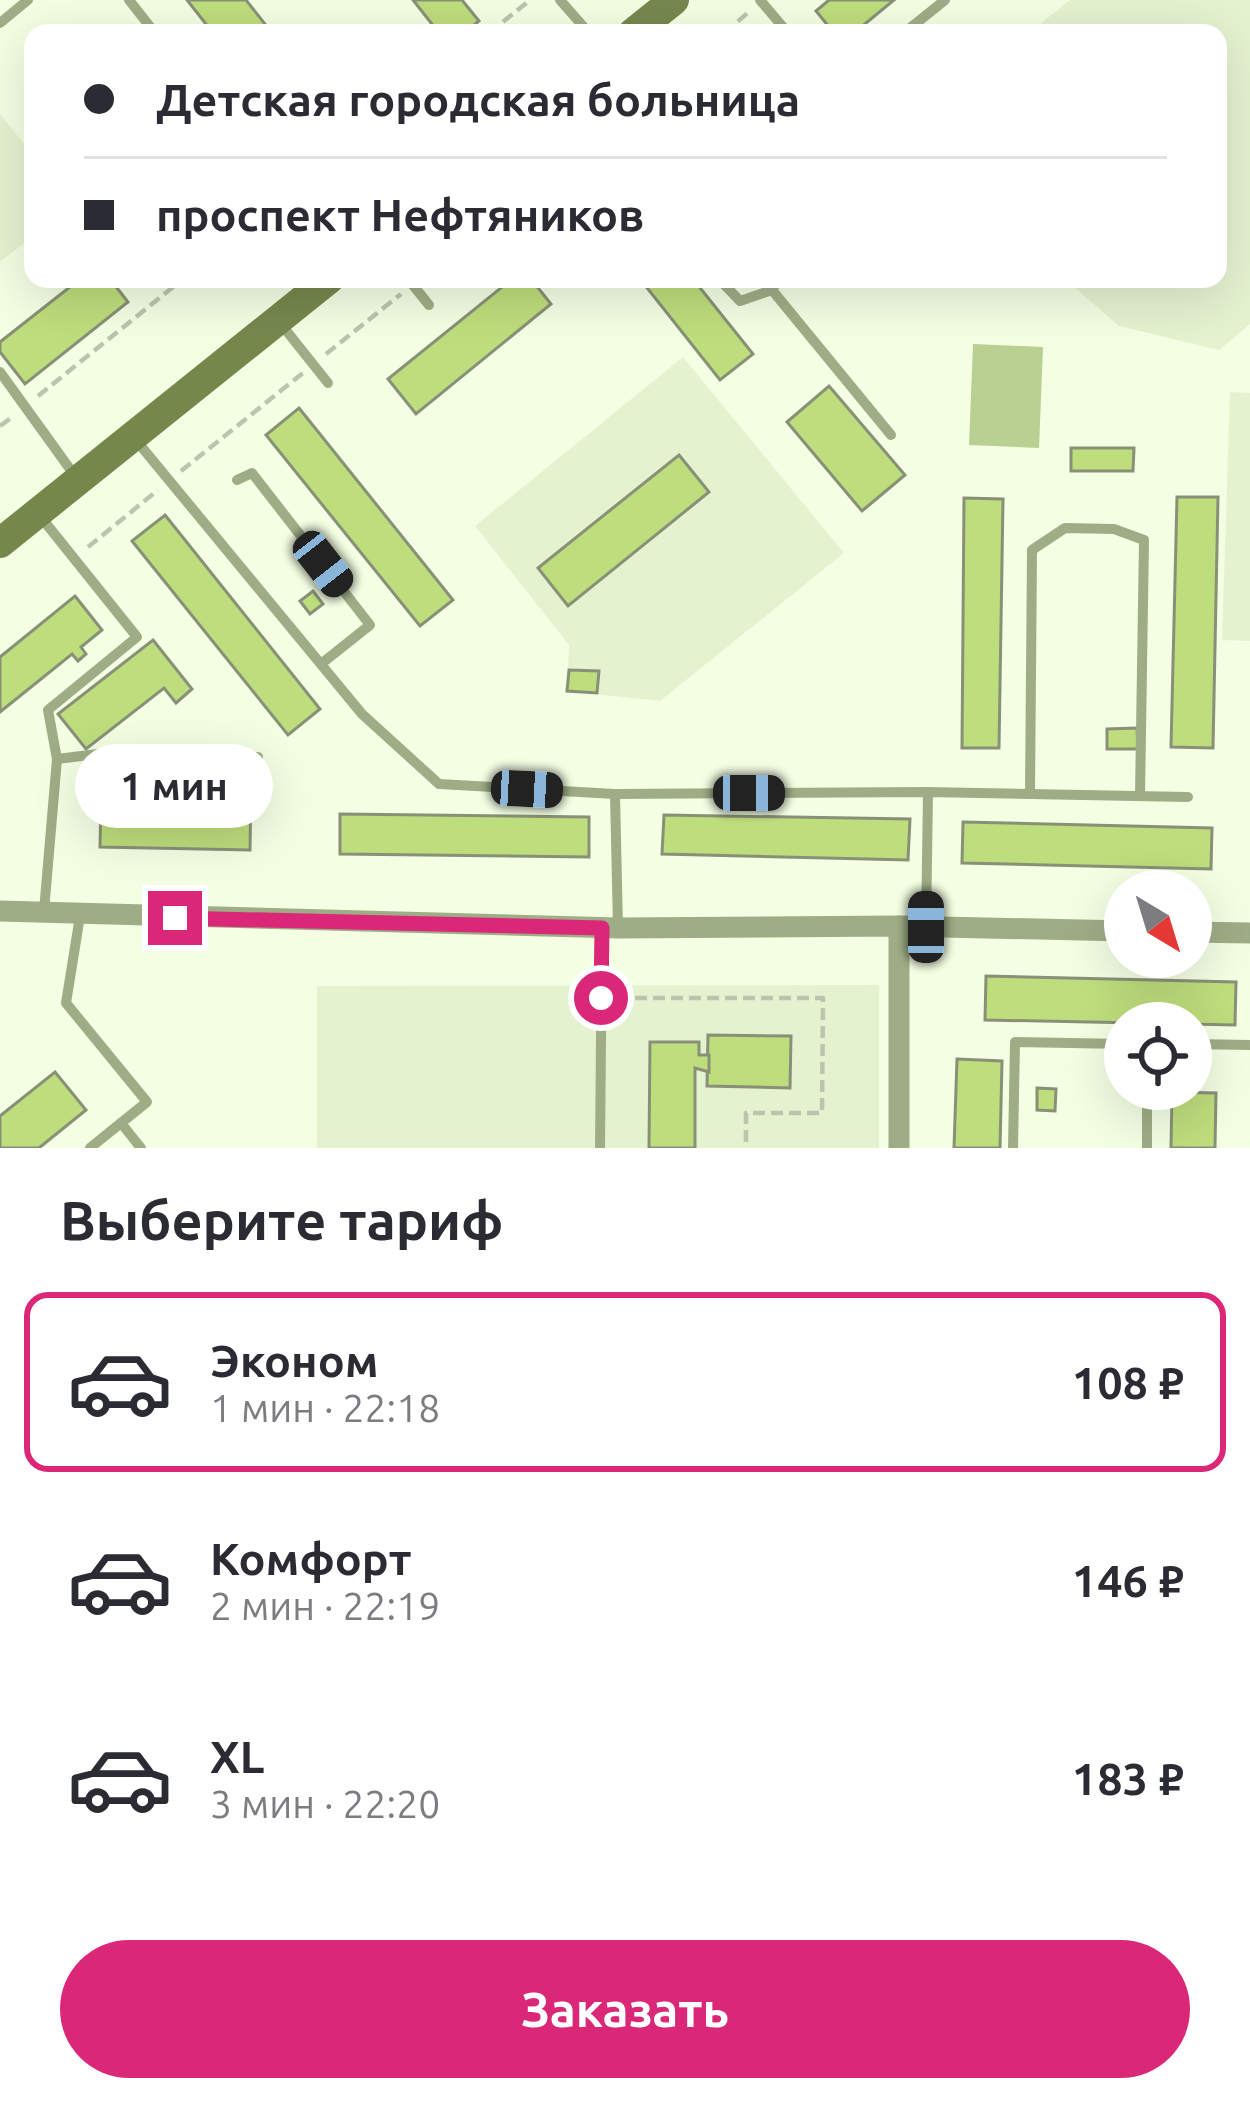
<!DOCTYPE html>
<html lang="ru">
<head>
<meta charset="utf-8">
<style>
	body { margin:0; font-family:Ubuntu,sans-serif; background:#f2f2f3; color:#2b2b33; height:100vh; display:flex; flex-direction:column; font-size:45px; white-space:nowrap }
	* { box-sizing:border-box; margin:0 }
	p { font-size:39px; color:#7c7c81 }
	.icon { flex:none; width:66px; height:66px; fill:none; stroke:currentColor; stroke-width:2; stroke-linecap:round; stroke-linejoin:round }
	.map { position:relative; height:1148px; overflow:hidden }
	.panel { display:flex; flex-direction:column; background:#fff; flex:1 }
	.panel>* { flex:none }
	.banner { position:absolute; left:24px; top:24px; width:1203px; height:264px; border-radius:24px; box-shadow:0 12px 48px #0002; display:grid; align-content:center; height:264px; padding:0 60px; background:#fff }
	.needle { width:78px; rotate:142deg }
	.fabs { position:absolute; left:1104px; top:870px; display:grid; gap:24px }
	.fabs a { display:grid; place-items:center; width:108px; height:108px; border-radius:50%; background:#fff; box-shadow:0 12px 48px #0002; font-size:60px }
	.end { position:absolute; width:54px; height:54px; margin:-27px; border:15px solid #db2777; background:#fff; box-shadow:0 0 0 6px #fff }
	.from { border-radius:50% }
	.bubble { position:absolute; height:84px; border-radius:42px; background:#fff; box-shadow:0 12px 48px #0002; font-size:39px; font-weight:700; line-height:84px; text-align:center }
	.car { position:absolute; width:36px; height:72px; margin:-36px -18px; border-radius:15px; box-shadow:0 0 9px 3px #0007; background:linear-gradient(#222 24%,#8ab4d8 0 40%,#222 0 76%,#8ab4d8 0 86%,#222 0) }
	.banner b { display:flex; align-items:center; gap:42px; height:114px; font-size:45px }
	.banner b+b { border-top:3px solid #e1e1e2 }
	.banner i { width:30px; height:30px; background:#2b2b33 }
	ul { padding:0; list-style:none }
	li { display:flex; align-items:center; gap:36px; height:180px; margin:0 24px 18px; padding:0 36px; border:6px solid transparent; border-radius:24px }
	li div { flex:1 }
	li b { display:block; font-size:45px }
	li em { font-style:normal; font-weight:700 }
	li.on { border-color:#db2777 }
	li>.icon { width:108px; height:108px; stroke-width:1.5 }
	h2 { padding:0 60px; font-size:54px; line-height:144px }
	.button { display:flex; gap:24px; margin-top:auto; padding:24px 60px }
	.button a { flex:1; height:138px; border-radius:72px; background:#db2777; color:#fff; font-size:48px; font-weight:700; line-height:138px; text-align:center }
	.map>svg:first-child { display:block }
</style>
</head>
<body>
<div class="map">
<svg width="1250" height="1148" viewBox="0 0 1250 1148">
	<rect width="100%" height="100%" fill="#f4fee3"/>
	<g fill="#e5f2d0">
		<path d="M1070,0h180v324l-31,26 -100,-24 -54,-47h153v-246h-189z"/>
		<path d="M0,114l33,41v81l-33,26z"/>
		<path d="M683,357l161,196 -184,148 -93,-10 2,-46 -94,-119z"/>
		<path d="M1230,392l20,1v248l-28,-1z"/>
		<path d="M879,985v163h-562v-162z"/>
	</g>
	<path fill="#bacf92" d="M973,344l70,3 -4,101 -70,-3z"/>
	<g fill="#bedd7c" stroke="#889178" stroke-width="3">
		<path d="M187,0h59l26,33h-59z"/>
		<path d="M413,0h49l17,21 -15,12h-25z"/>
		<path d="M829,0h65l-40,33h-20l-18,-22z"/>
		<path d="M80,279h30l18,23 -103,82 -25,-32v-10z"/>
		<path d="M512,279h19l20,25 -135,110 -28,-35z"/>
		<path d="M640,279h53l60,75 -33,26z"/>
		<path d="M829,386l76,89 -43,36 -75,-89z"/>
		<path d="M299,408l154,192 -33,26 -154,-191z"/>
		<path d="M1071,448h63l-1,23h-62z"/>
		<path d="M679,455l30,37 -141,114 -30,-38z"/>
		<path d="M1177,497h41l-5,251 -42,-1z"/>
		<path d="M964,498l39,1 -4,249h-37z"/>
		<path d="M165,515l155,194 -32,26 -156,-194z"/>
		<path d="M313,591l10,13 -13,10 -10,-13z"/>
		<path d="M75,596l27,34 -21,17 5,7 -8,7 -6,-7 -72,58v-55z"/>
		<path d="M153,640l39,49 -16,14 -12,-15 -78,61 -28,-35z"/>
		<path d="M569,670l30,1 -2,22 -30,-2z"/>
		<path d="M1137,728l1,21h-31v-20z"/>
		<path d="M102,782l149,3 -1,65 -150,-3 1,-45h-5v-9h5z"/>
		<path d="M340,814l249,3v40l-249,-3z"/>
		<path d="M664,815l246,4 -2,41 -246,-6z"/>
		<path d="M963,822l249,6 -1,41 -249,-6z"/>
		<path d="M986,976l250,6 -1,43 -250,-5z"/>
		<path d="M708,1035l83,1 -1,52 -83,-2z"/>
		<path d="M650,1042h49v13h10v17l-14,-4v80h-46z"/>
		<path d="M957,1059l45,2 -2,87h-46z"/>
		<path d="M55,1072l31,38 -47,38h-39v-32z"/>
		<path d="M1037,1088l19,1 -1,22 -18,-1z"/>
		<path d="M1172,1092l44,1 -1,55h-44z"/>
	</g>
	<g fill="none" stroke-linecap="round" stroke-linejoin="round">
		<g stroke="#bcc4ae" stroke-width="4.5" stroke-dasharray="12 6" stroke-linecap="butt">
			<path d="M489,33l41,-33"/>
			<path d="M724,33l26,-22"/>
			<path d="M326,354l75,-60"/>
			<path d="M38,396l145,-117"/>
			<path d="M0,426l11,-8"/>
			<path d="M181,471l122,-98"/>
			<path d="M88,547l70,-57"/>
			<path d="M617,998h206l-1,115h-76v35"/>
		</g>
		<g stroke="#9fad86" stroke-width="10">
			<path d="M129,0l26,33"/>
			<path d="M560,0l29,33"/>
			<path d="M760,0l28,33"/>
			<path d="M0,23l28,-23"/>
			<path d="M904,33l41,-33"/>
			<path d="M408,279l21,26"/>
			<path d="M719,279l21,22 32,-11"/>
			<path d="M779,279l-7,11 119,145"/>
			<path d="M281,324l47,59"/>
			<path d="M0,372l75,104"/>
			<path d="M135,439l227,275 77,70 176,10 313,-2 260,5"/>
			<path d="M237,480l15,-7 118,152 -49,39"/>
			<path d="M40,516l97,121 -89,73 9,49 -13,152"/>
			<path d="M57,759l65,-8 136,6"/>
			<path d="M615,794l3,134"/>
			<path d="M1030,794l2,-244 33,-22 49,1 30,11 -4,256"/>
			<path d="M80,916l-14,87 81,99 -57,46"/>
			<path d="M926,927l2,-135"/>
			<path d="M1191,1044l59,1"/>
			<path d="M121,1123l20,25"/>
			<path d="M600,1148l2,-219"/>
			<path d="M1013,1148l2,-106 110,2"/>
			<path d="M1147,1148v-59"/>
		</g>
		<g stroke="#9fad86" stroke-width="21">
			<path d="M0,911l618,17 281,-2 226,5"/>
			<path d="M1191,932l59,1"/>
			<path d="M899,1148v-222"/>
		</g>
		<g stroke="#75884c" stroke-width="30">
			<path d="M633,33l41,-33"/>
			<path d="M0,543l329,-264"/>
		</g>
	</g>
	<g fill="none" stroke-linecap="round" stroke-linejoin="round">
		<path stroke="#db2777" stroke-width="15" d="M175,918l427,10 -1,70"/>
	</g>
</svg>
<div class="fabs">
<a><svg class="needle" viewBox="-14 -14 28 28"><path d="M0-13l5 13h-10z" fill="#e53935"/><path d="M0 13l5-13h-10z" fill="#7c7c81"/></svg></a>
<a><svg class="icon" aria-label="locate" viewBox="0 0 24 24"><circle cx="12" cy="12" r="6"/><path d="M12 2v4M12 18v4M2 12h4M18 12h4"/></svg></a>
</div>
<i class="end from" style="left:601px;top:998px"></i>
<i class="end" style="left:175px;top:918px"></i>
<div class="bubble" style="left:75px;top:744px;width:198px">1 мин</div>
<i class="car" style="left:323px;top:564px;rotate:142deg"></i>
<i class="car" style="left:527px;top:789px;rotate:93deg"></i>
<i class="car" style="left:749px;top:793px;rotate:90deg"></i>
<i class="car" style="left:926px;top:927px;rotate:0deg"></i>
<div class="banner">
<b><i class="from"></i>Детская городская больница</b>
<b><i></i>проспект Нефтяников</b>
</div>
</div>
<section class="panel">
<h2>Выберите тариф</h2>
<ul>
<li class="on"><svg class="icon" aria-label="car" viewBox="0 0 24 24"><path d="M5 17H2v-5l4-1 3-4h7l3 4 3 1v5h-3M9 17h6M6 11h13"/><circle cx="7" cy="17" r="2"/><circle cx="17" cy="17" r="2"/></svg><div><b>Эконом</b><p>1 мин · 22:18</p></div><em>108 ₽</em></li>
<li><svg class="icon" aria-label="car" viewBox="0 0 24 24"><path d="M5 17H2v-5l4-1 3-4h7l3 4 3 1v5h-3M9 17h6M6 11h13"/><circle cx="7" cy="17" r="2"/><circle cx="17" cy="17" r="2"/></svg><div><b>Комфорт</b><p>2 мин · 22:19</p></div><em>146 ₽</em></li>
<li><svg class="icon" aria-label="car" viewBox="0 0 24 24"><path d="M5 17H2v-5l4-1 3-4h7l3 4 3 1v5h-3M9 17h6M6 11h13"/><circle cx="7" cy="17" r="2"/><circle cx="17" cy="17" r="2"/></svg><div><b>XL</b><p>3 мин · 22:20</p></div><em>183 ₽</em></li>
</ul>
<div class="button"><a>Заказать</a></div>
</section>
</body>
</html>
